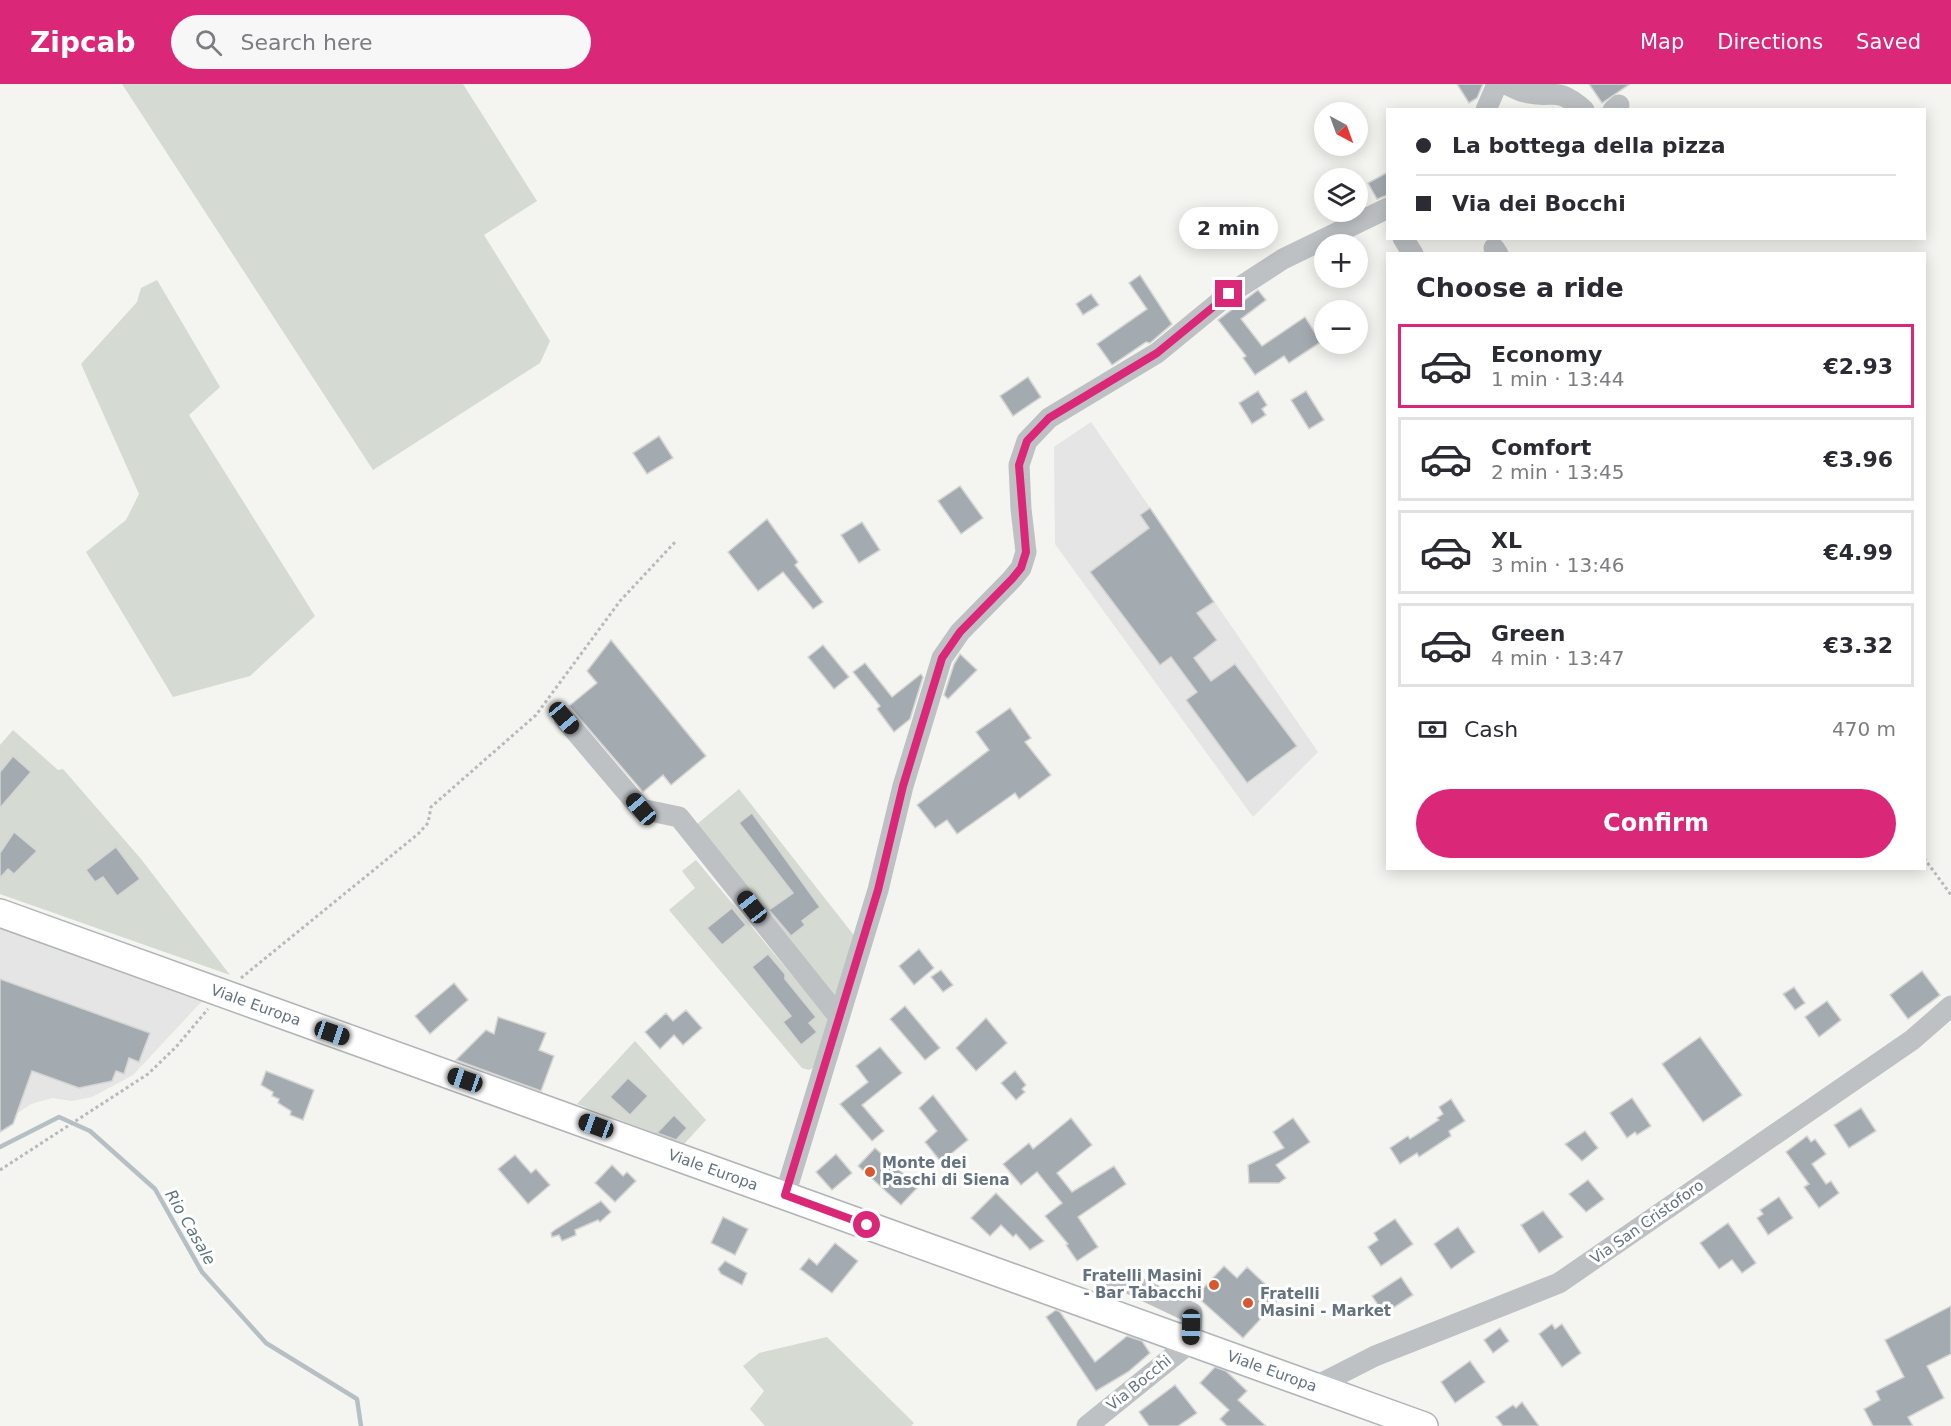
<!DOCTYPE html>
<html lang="en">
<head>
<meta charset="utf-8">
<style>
	body { margin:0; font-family:"DejaVu Sans",sans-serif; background:#f7f7f7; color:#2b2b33; height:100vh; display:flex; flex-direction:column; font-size:22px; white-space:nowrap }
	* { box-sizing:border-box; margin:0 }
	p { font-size:20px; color:#7c7c81 }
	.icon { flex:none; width:33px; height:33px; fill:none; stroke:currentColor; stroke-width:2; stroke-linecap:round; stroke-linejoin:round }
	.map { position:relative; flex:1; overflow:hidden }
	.panel { position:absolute; left:1386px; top:168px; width:540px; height:618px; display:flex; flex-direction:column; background:#fff; border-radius:0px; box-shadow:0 3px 15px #0003 }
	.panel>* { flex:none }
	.guide { position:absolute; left:1386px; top:24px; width:540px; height:132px; border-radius:0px; box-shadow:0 3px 15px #0003; display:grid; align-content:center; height:132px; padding:0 30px; background:#fff }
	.needle { width:39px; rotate:139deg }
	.fabs { position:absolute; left:1314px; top:18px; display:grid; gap:12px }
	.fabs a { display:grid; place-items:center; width:54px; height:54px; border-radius:50%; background:#fff; box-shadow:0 3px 15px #0003; font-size:30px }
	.end { position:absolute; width:27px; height:27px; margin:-14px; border:8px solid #db2777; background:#fff; box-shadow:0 0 0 3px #fff }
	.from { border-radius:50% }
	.bubble { position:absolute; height:42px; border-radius:21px; background:#fff; box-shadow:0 3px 15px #0003; font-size:20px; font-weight:800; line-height:42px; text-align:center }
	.car { position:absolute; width:18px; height:36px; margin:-18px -9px; border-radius:8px; box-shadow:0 0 4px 2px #0007; background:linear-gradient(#222 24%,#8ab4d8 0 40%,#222 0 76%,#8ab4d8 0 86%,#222 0) }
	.guide b { display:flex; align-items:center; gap:21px; height:57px; font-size:22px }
	.guide b+b { border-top:2px solid #e1e1e2 }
	.guide i { width:15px; height:15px; background:#2b2b33 }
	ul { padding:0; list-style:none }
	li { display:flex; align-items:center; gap:18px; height:84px; margin:0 12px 9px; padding:0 18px; border:3px solid #e1e1e2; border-radius:0px }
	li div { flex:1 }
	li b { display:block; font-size:22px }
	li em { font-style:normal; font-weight:800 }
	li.selected { border-color:#db2777 }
	li>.icon { width:54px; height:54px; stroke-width:1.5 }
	h2 { padding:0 30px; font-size:27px; line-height:72px }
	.pay { display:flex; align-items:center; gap:15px; height:66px; padding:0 30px; font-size:22px }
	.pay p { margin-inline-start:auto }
	.button { display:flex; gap:12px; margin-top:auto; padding:12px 30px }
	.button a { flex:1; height:69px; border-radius:36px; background:#db2777; color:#fff; font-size:24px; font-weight:800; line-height:69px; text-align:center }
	header { display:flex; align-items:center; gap:36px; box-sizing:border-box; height:84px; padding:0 30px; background:#db2777; color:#fff }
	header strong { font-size:28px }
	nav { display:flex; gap:33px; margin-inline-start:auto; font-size:21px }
	.search { width:420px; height:54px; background:#f7f7f7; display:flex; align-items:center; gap:15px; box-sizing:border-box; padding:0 21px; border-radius:33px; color:#7c7c81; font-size:22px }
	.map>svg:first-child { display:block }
</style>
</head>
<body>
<header>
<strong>Zipcab</strong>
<div class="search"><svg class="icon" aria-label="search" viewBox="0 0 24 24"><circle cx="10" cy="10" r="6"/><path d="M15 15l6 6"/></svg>Search here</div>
<nav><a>Map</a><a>Directions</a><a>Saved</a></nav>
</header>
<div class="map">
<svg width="1951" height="1342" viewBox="0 0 1951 1342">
	<rect width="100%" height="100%" fill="#f4f4f0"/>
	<g fill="#e4e5e4">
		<path d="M1091,338l227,330 -65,65 -198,-273 -1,-97z"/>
		<path d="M0,844l179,65 24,7 -70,75 -41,22 -20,4 -20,-3 -21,6 -31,21z"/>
	</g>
	<g fill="#d5dad2">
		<path d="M122,0h341l74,117 -53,34 66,106 -10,22 -167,107z"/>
		<path d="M157,196l63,107 -31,28 126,201 -65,60 -77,21 -87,-145 40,-32 13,-26 -58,-130 56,-62 4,-14z"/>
		<path d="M13,646l45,40 5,-1 78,90 89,116 -230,-81v-149z"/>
		<path d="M739,705l117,149 -20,67 -140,-180z"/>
		<path d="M696,776l135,162 -16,45 -6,3 -7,-2 -133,-158 26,-22 -13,-17z"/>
		<path d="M635,957l71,79 -22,24 -107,-40z"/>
		<path d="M827,1253l87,86 -3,3h-146l-15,-17 14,-18 -21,-25 16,-13z"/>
	</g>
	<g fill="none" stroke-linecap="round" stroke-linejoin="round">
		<path stroke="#b6c0c4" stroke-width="4.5" d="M0,1063l59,-30 31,14 65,58 47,83 64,71 91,56 4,27"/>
	</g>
	<g fill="#a4abb0" stroke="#d5d5d3" stroke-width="1.5">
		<path d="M1457,0h26l-6,14 -8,5z"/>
		<path d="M1589,0h41l-28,19z"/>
		<path d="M1388,88v23l-11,4 -9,-16z"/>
		<path d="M1140,191l32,49 -22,19 -4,-1 -34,23 -15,-21 50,-35 -18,-26z"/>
		<path d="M1258,206l8,10 -25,19 21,27 43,-29 16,25 -32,21 -5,-7 -29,19 -12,-17 3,-2 -28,-36z"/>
		<path d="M1091,210l8,11 -16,10 -7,-11z"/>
		<path d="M1028,293l13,20 -28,19 -13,-20z"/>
		<path d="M1258,307l9,14 -5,4 4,6 -14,9 -13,-21z"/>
		<path d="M1306,307l18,29 -15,9 -18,-29z"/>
		<path d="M659,352l14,22 -26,16 -14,-21z"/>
		<path d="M960,402l23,32 -22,16 -23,-33z"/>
		<path d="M1150,424l64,94 -17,11 20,27 -23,18 17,23 24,-17 62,82 -50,37 -61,-83 11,-8 -26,-35 -11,8 -70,-93 59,-44 -9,-13z"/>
		<path d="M767,435l31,43 -3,3 28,37 -10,7 -30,-37 -25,19 -30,-39z"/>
		<path d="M862,438l18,28 -21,13 -18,-28z"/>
		<path d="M611,556l95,116 -35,29 -8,-10 -20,17 -74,-86 28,-23 -10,-12z"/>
		<path d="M823,561l26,32 -15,12 -26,-32z"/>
		<path d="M960,570l17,16 -29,29 -4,-4 10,-31z"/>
		<path d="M865,579l27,34 29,-23 2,3 -13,42 -16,13 -17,-23 3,-3 -27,-34z"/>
		<path d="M1010,624l21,30 -6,4 26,33 -32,24 -4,-6 -58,41 -10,-14 -12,8 -18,-23 72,-55 -13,-18z"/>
		<path d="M13,672l18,16 -31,36v-36z"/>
		<path d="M752,729l68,94 -18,14 3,4 -14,11 -22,-26 24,-17 -54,-70z"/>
		<path d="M14,748l23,19 -23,23 -6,-5 -8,9v-25z"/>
		<path d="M116,763l24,32 -23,17 -14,-19 -8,5 -9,-12z"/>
		<path d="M732,824l14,17 -24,20 -15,-17z"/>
		<path d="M919,865l15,19 -20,17 -15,-19z"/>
		<path d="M768,870l17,20v5l31,38 -7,6 8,9 -16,13 -18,-23 8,-6 -39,-49z"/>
		<path d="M941,886l12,15 -10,7 -12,-15z"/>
		<path d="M1922,887l18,24 -32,24 -18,-24z"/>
		<path d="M0,895l150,54 -11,29 -10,-4 -5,16 -8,-3 -4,10 -33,7 -47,-17 -19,53 -13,8z"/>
		<path d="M454,899l14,17 -38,34 -15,-18z"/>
		<path d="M1794,903l11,16 -10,7 -12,-16z"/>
		<path d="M1827,917l14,19 -22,17 -14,-20z"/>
		<path d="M905,922l35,42 -15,12 -35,-41z"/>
		<path d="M686,926l16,18 -19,17 -9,-10 -14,14 -15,-17 21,-19 7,8z"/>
		<path d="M498,933l48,16 -7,17 15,6 -13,35 -85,-31 30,-30 8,4z"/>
		<path d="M986,934l21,25 -31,28 -20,-23z"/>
		<path d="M1700,953l42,58 -39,27 -41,-58z"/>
		<path d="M880,963l22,26 -40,32 22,26 -12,10 -32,-37 28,-22 -12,-16z"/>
		<path d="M266,987l48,19 -11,30 -13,-5 1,-4 -13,-8 1,-4 -7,-3 1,-4 -12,-7z"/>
		<path d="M1015,987l11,14 -4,4 3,3 -9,8 -15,-17z"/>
		<path d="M628,994l20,18 -18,19 -20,-18z"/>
		<path d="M933,1011l35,45 -27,22 -16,-20 12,-11 -18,-23z"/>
		<path d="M1632,1014l19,28 -14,9 -2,-3 -8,6 -17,-25z"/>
		<path d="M1451,1015l14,22 -16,10 2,5 -32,21 -2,-4 -17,11 -10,-16 18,-12 2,3 29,-19 -2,-2 6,-4 -4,-7z"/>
		<path d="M1861,1024l15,23 -27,17 -15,-23z"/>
		<path d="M674,1031l13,13 -11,12 -19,-7z"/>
		<path d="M1071,1034l21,27 -35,28 15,19 42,-26 12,18 -48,33 20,30 -21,14 -11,-16 2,-1 -23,-28 17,-13 -25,-31 -16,13 -18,-21 26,-21 4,6z"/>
		<path d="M1293,1034l17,24 -34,23 10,13 -7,5h-30l-1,-18 36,-17 -11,-16z"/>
		<path d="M1585,1047l13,17 -16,13 -17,-17z"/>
		<path d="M1807,1052l4,6 4,-3 11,15 -14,10 14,20 5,-3 8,12 -20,15 -15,-21 5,-3 -23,-32z"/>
		<path d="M875,1064l43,39 -17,18 -43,-39z"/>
		<path d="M836,1070l16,19 -20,17 -16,-18z"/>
		<path d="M515,1071l16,18 5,-4 14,16 -22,19 -30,-35z"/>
		<path d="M612,1081l11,11 4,-4 9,9 -21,21 -20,-19z"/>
		<path d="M1588,1096l16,19 -18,13 -17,-18z"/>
		<path d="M996,1109l48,48 -14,9 -14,-16 -3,3 -12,-12 -11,11 -19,-18z"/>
		<path d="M1779,1113l14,21 -25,17 -11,-17 6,-4 -3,-4z"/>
		<path d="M601,1117l10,11 -11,10 -2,-2 -23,10 1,5 -14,6 -3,-6 -7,2 -1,-4 5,-4z"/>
		<path d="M1543,1127l20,26 -24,16 -18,-28z"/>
		<path d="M723,1133l25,12 -13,26 -24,-12z"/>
		<path d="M1395,1135l18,25 -32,22 -13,-19 10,-7 -4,-7z"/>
		<path d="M1728,1139l28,40 -14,10 -10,-13 -13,9 -19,-26z"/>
		<path d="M1458,1143l17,25 -24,17 -17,-25z"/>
		<path d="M835,1159l23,18 -26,32 -32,-24 9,-11 8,7z"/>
		<path d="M725,1177l22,12 -5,12 -21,-11 -3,-5z"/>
		<path d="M1224,1182l13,12 10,-11 33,31 -37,40 -47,-42z"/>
		<path d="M1401,1193l12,18 -29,19 -12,-18z"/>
		<path d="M1951,1222v48l-24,12 17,32 -36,19 5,9h-40l-9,-17 16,-9 -4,-9 28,-14 -19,-37z"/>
		<path d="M1056,1226l4,2 35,50 32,-26 15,5 8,12 -22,19 -32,19 -50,-74z"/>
		<path d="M1552,1240l3,5 7,-5 19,29 -19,14 -23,-33z"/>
		<path d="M1500,1244l9,13 -16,12 -9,-13z"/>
		<path d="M1470,1277l15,21 -30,21 -14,-21z"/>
		<path d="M1215,1283l11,4 21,20 -9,9 28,26h-39l-7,-7 9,-9 -29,-27z"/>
		<path d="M1175,1301l22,28 -19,13h-29l-10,-14z"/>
		<path d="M1522,1318l17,24h-36l-7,-9 17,-12 3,3z"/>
	</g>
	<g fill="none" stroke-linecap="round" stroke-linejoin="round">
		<defs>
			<g id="major">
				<path id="s1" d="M0,829l1424,513"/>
			</g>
		</defs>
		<use href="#major" stroke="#b1b5b8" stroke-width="30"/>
		<g stroke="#b7babc" stroke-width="3" stroke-dasharray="3 3" stroke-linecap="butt">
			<path d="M1924,774l27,37"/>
			<path d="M241,894l177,-144 10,-11 3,-16 105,-92 84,-114 56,-60"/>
			<path d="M0,1086l148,-96 28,-27 32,-38"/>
		</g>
		<g stroke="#bdc1c4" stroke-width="21">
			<path d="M1506,0c6,3 12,6 18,8 29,8 31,-8 60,18"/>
			<path d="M1486,26l11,-26"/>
			<path d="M1613,26l6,-5"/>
			<path d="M1403,154l10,16"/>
			<path d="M1494,164l4,6"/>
			<path d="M564,634l77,91 38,8 160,200"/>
			<path d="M785,1111l93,-305 25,-104 39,-128 18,-26 52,-53 9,-11 5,-16 -5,-43 -2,-44 8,-24 22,-23 108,-65 72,-59 54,-35 105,-51"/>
			<path d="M1314,1303l61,-31 184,-73 353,-243 39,-34"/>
			<path d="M1087,1342l104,-84 1,-29 -70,-33 -28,27"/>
		</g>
		<use href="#major" stroke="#fff" stroke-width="27"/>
	</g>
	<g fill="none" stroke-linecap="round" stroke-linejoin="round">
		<path stroke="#db2777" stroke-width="8" d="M867,1141l-82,-30 93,-305 25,-104 39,-128 18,-26 52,-53 9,-11 5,-16 -7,-87 8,-24 22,-23 108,-65 72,-59"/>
	</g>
	<g fill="#d6592f" stroke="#fff" stroke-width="2">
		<circle cx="870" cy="1088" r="6"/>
		<circle cx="1214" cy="1201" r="6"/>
		<circle cx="1248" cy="1219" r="6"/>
	</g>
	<g text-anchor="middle" stroke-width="6" stroke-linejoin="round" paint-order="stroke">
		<g font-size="15" fill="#65737f" stroke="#fff">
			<text dy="5" stroke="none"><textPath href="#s1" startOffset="272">Viale Europa</textPath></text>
			<text dy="5" stroke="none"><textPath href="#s1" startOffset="758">Viale Europa</textPath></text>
			<text transform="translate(1647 1138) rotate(-35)" y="5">Via San Cristoforo</text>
			<text dy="5" stroke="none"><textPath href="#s1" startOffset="1352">Viale Europa</textPath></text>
			<text transform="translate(1139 1299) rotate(-39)" y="5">Via Bocchi</text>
		</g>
		<g font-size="15" font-weight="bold" fill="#65737f" stroke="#fff" text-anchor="start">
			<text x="882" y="1084">Monte dei<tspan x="882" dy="17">Paschi di Siena</tspan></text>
			<text x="1202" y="1197" text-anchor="end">Fratelli Masini<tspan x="1202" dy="17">- Bar Tabacchi</tspan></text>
			<text x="1260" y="1215">Fratelli<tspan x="1260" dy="17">Masini - Market</tspan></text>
		</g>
		<g font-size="16" font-style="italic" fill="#61747c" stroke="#fff">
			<text transform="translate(191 1143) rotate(60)" y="6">Rio Casale</text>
		</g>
	</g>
</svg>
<div class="fabs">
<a><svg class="needle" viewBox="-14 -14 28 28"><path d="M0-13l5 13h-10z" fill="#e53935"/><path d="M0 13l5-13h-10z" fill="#7c7c81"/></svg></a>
<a><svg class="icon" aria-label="layers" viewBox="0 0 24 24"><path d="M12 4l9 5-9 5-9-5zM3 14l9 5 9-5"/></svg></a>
<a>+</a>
<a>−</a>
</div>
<i class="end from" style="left:867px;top:1141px"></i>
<i class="end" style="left:1229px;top:210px"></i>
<div class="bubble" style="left:1179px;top:123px;width:99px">2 min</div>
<i class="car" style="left:564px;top:634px;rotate:140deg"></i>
<i class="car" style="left:641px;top:725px;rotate:320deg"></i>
<i class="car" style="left:752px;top:823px;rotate:322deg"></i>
<i class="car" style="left:332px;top:949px;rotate:109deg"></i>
<i class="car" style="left:465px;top:996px;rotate:289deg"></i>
<i class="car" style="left:596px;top:1042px;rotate:290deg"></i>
<i class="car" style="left:1191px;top:1243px;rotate:181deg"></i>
<div class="guide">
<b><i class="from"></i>La bottega della pizza</b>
<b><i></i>Via dei Bocchi</b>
</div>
<section class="panel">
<h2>Choose a ride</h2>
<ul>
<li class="selected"><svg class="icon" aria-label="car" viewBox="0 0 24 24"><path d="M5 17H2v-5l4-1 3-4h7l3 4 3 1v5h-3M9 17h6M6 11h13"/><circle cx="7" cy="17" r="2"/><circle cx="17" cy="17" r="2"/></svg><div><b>Economy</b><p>1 min · 13:44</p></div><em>€2.93</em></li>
<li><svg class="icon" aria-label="car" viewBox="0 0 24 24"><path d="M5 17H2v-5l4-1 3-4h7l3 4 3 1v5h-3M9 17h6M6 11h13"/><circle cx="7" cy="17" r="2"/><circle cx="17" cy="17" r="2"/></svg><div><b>Comfort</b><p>2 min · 13:45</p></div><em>€3.96</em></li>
<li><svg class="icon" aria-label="car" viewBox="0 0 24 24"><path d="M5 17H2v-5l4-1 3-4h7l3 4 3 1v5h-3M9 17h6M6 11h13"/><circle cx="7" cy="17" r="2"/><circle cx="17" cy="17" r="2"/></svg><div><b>XL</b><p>3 min · 13:46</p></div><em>€4.99</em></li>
<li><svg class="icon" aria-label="car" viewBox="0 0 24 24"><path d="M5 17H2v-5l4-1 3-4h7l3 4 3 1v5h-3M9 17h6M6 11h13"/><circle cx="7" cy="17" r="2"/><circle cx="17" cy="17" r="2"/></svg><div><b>Green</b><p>4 min · 13:47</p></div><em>€3.32</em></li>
</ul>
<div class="pay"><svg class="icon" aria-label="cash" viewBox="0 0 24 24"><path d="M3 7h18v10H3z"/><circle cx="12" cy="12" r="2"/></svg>Cash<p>470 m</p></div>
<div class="button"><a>Confirm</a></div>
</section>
</div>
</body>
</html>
